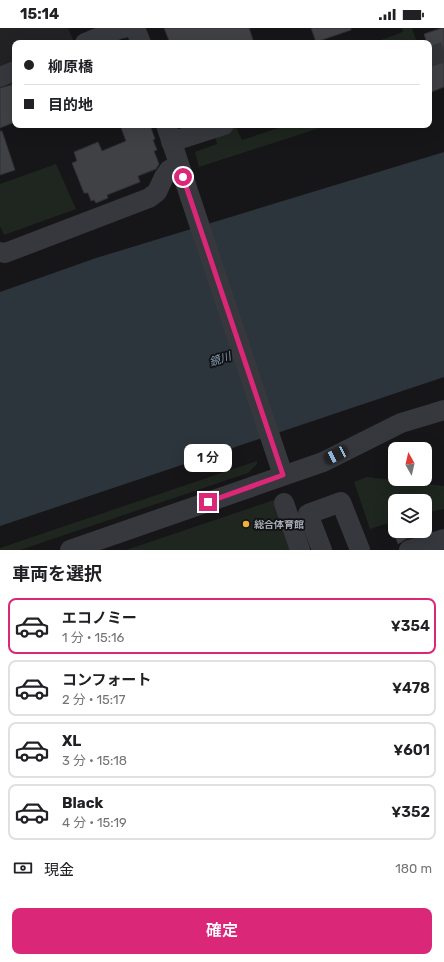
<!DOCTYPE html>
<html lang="ja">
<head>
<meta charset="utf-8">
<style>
	body { margin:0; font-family:Rubik,"Noto Sans JP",sans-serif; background:#f6f6f6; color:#202124; height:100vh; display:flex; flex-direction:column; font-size:15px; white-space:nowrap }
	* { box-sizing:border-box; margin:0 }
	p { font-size:13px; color:#757577 }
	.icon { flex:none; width:22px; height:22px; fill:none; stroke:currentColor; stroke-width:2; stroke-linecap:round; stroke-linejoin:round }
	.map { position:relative; height:522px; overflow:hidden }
	.details { display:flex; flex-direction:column; background:#fff; flex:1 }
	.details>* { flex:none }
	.top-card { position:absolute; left:12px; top:12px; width:420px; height:88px; border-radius:8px; box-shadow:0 4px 16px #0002; display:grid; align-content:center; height:88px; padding:0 12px; background:#fff }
	.needle { width:26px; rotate:352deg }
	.controls { position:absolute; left:388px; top:414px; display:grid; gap:8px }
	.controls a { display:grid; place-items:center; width:44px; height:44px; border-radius:8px; background:#fff; box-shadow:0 4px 16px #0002; font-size:20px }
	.end { position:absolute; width:18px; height:18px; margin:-9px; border:5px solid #db2777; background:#fff; box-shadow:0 0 0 2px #fff }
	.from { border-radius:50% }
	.bubble { position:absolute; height:28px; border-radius:8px; background:#fff; box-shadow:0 4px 16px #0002; font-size:13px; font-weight:600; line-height:28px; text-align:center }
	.car { position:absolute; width:12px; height:24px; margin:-12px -6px; border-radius:5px; box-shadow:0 0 3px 1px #0007; background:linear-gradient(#222 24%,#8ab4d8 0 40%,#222 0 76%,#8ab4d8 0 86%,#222 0) }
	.top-card b { display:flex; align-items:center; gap:14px; height:38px; font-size:15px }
	.top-card b+b { border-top:1px solid #e0e0e0 }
	.top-card i { width:10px; height:10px; background:#202124 }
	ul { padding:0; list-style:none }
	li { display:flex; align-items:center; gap:12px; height:56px; margin:0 8px 6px; padding:0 4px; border:2px solid #e0e0e0; border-radius:8px }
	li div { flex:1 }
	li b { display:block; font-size:15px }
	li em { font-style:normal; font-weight:600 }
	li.active { border-color:#db2777 }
	li>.icon { width:36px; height:36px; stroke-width:1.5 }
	h2 { padding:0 12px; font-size:18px; line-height:48px }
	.pay { display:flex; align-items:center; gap:10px; height:44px; padding:0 12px; font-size:15px }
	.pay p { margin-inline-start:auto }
	.primary-button { display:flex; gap:8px; margin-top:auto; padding:8px 12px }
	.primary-button a { flex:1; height:46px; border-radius:8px; background:#db2777; color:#fff; font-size:16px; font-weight:600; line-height:46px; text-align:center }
	.status { display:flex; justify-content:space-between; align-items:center; height:28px; padding:0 20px; background:#fff; direction:ltr }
	.status svg { height:11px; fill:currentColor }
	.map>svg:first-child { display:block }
</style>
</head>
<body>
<div class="status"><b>15:14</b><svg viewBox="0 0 49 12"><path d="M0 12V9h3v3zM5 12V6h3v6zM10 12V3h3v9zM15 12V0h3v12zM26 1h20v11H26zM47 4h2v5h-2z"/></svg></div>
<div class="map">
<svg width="444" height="522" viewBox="0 0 444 522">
	<rect width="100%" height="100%" fill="#161618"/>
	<path fill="#222225" d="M0,0h68l5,12 -9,3h-49v20l-15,6z"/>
	<g fill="#1e261f">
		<path d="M402,0h10l5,15h-44l30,-11z"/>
		<path d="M235,97l7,15 46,-15h41l-130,42 -4,-15 22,-8 -3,-12z"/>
		<path d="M56,136l20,45 -72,26 -4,-9v-42z"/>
		<path d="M257,433v3l-9,9 -228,77h-20v-2z"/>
		<path d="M367,449l77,9v23l-19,4v-12h-30v20l-25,8 -16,-47z"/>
		<path d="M280,470l18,52h-172z"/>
	</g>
	<path fill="#2c353c" d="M444,124v225l-444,149v-234l96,-34z"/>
	<g fill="#404145" stroke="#303034">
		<path d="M164,0h85l5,15h-84z"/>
		<path d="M311,0h40v2l-35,12z"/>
		<path d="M442,0h2v59l-15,6v-32l4,-1 -4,-13v-4h-2l-3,-9z"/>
		<path d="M14,56l1,38 -15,6v-40z"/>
		<path d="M120,97h30l5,14 -2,1 4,10 -3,1 5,13 -3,5 -18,7 2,6 -33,13 1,3 -12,5 -2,-3 -3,1 -3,-8h-4l-12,-30 5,-2 -3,-9 24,-10 4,9 24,-10z"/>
		<path d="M0,103h2l13,39 -15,5z"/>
		<path d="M393,503h38l-25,8 -8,5z"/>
	</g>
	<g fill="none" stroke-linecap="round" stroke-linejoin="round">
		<path stroke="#333438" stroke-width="20" stroke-dasharray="20 10" stroke-linecap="butt" d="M429,29l15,-5"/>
		<g stroke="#37383d" stroke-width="20">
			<path d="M135,0l6,15"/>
			<path d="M85,15l34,-14 6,-1"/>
			<path d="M0,49l15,-6"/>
			<path d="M166,97l117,350"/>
			<path d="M171,114l53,-17"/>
			<path d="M0,224l5,1 144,-55 8,-6 7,-15 5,-7 10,-5"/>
			<path d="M284,475l16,47"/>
			<path d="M70,522l253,-88 78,-39 43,-13"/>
			<path d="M322,522l-14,-36 33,-12 19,48"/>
			<path d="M409,522l35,-11"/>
		</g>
	</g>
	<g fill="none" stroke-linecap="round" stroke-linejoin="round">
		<path stroke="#db2777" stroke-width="5" d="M183,149l100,298 -75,27"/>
	</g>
	<circle fill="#f2b134" stroke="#111113" stroke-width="1.5" cx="246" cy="496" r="4"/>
	<g text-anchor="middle" stroke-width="3.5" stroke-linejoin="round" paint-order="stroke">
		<g font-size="10" font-weight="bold" fill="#a8adb8" stroke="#111113" text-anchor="start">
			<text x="254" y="500">総合体育館</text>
		</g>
		<g font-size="11" font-style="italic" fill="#7f9bb3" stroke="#111113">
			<text transform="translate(220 331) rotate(-18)" y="4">鏡川</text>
		</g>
	</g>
</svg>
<div class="controls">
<a><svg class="needle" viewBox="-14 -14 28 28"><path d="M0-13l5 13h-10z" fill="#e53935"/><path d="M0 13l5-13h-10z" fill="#757577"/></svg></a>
<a><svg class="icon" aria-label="layers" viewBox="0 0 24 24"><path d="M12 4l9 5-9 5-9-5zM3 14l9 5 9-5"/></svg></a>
</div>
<i class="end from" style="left:183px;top:149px"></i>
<i class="end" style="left:208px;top:474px"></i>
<div class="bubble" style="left:184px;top:416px;width:48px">1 分</div>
<i class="car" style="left:336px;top:427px;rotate:244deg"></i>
<div class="top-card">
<b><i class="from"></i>柳原橋</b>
<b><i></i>目的地</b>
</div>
</div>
<section class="details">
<h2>車両を選択</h2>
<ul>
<li class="active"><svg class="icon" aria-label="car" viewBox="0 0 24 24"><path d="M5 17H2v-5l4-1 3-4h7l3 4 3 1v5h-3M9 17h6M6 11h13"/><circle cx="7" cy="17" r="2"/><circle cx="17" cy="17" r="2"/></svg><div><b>エコノミー</b><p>1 分 · 15:16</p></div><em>¥354</em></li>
<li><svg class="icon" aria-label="car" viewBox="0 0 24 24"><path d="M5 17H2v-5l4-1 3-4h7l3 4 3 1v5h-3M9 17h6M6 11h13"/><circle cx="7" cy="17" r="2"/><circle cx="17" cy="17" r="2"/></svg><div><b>コンフォート</b><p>2 分 · 15:17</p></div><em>¥478</em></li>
<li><svg class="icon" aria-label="car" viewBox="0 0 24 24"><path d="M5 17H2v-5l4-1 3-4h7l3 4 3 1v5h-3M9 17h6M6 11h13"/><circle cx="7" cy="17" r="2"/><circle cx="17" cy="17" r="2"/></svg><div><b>XL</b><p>3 分 · 15:18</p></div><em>¥601</em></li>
<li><svg class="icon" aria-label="car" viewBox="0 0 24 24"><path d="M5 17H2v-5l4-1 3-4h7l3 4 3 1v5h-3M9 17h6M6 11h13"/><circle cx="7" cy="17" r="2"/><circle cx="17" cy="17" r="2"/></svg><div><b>Black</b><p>4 分 · 15:19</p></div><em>¥352</em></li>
</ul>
<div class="pay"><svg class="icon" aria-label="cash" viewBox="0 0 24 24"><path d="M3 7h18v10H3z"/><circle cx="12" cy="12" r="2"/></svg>現金<p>180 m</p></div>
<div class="primary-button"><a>確定</a></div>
</section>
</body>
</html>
